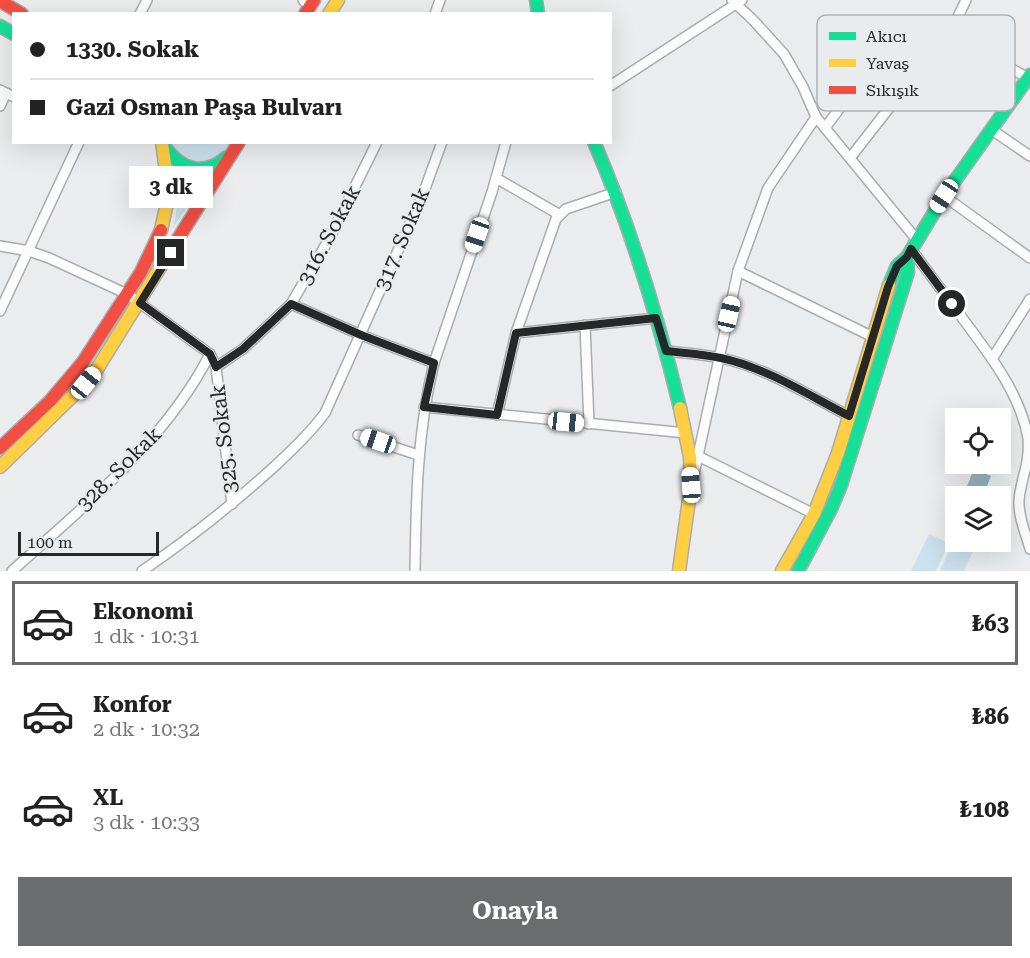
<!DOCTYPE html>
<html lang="tr">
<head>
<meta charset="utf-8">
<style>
	body { margin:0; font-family:"Roboto Serif",serif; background:#f2f2f2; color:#222; height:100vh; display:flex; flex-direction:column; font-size:22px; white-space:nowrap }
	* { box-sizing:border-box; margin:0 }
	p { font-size:20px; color:#767676 }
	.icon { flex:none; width:33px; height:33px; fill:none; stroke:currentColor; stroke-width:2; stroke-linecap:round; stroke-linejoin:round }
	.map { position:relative; height:571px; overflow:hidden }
	.details { display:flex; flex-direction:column; background:#fff; flex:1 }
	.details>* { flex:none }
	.top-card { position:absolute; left:12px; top:12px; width:600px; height:132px; border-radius:0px; box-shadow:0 6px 24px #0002; display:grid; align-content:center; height:132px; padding:0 18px; background:#fff }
	.buttons { position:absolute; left:945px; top:408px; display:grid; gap:12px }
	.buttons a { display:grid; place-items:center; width:66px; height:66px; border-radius:0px; background:#fff; box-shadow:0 6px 24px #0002; font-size:30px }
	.scale { position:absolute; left:18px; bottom:15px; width:141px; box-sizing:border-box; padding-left:6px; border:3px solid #262728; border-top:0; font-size:16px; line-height:21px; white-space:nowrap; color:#262728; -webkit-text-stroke:4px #e9ecee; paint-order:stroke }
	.end { position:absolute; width:27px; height:27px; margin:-14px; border:8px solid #262728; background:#fff; box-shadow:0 0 0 3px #fff }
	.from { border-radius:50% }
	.bubble { position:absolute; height:42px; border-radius:0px; background:#fff; box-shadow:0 6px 24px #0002; font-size:20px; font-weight:700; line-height:42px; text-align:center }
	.car { position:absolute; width:18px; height:36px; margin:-18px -9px; border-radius:8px; box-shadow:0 0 4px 2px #0007; background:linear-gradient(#fff 24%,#345 0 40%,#fff 0 76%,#345 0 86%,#fff 0) }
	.top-card b { display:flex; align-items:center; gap:21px; height:57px; font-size:22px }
	.top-card b+b { border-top:2px solid #e0e0e0 }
	.top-card i { width:15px; height:15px; background:#222 }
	ul { padding:10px 0 0; list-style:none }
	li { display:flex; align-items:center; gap:18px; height:84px; margin:0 12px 9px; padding:0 6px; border:3px solid transparent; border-radius:0px }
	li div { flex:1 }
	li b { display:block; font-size:22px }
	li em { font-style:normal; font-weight:700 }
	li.selected { border-color:#6b6c6d }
	li>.icon { width:54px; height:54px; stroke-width:1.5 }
	.cta { display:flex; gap:12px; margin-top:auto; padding:12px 18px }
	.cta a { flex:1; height:69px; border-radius:0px; background:#6b6c6d; color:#fff; font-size:24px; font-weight:700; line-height:69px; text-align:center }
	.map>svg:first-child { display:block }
</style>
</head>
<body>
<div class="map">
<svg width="1030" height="571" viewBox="0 0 1030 571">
	<rect width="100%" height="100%" fill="#eaeced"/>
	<g fill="#cbe1ec">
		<path d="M168,143h63c-9,18 -32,27 -50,15 -5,-3 -9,-11 -13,-15z"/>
		<path d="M177,174l16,5h14l-33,47 5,-33z"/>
		<path d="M929,534l20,9 -13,28h-25z"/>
		<path d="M955,537l1,5h21l-13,29h-24z"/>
	</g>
	<path fill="#95b3c1" d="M974,469l17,7 -8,20h-20z"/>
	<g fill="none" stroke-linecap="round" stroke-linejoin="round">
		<defs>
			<g id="street">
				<path d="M303,0l7,7"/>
				<path d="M732,0l22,21 30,33 19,33 13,30 101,123"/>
				<path d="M140,14l7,-14"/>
				<path d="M435,14l5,-14"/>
				<path d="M954,25l7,16 67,37"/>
				<path d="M610,86l132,-86"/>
				<path d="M0,90l14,7"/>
				<path d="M0,106l6,-13"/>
				<path d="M825,128l51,-69"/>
				<path d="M992,130l38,26"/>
				<path d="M850,158l104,-133 12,-25"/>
				<path d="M496,178l64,37"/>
				<path d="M944,196l86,62"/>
				<path d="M0,246l29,5 20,7 78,36 83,60 6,13 16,137"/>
				<path d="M911,249c17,23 35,47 52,70 26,35 57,74 65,119 2,27 -7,39 -9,62 -1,17 7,34 11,49"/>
				<path d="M738,271l135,66"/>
				<path d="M291,304l70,31 73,28"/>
				<path d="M0,311l79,-169"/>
				<path d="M585,325l4,99"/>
				<path d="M516,333l140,-15"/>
				<path d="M666,351c18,2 37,3 55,7 46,10 87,37 128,58"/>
				<path d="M992,359l38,-60"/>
				<path d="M216,367l27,-18 48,-45 38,-65 48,-97"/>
				<path d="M424,407l262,26"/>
				<path d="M497,415l19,-82 40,-114 10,-10 50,-17"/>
				<path d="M358,435l60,20"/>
				<path d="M698,456l116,58"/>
				<path d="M694,474l44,-203 30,-83 48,-71"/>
				<path d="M12,571c72,-65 153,-129 198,-217"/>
				<path d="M142,571c47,-32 91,-67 133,-105 18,-17 35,-33 50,-53l97,-216 20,-55"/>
				<path d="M415,571c1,-70 2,-139 19,-208l58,-171 14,-50"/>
			</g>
			<g id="fast">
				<path d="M536,0l2,14"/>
				<path d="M0,26l14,8"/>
				<path d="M594,142c37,86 64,175 86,266"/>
				<path d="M164,146c17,24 40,31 63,11"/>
				<path d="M889,285l8,-19 10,-9 37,-61 86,-121"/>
				<path d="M798,571l33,-62 10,-24 67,-213 -1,-15"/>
			</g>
			<g id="slow">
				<path d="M329,14l9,-14"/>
				<path d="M161,230l8,-36 -7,-52"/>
				<path d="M0,467l86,-84 11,-14 67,-108"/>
				<path d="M679,571l12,-86 -1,-28 -10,-49"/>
				<path d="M782,571l32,-57 24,-61 51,-168"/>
			</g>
			<g id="jam">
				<path d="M0,1l22,13"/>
				<path d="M305,14l9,-14"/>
				<path d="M164,261l75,-119"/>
				<path d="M0,448l50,-47 33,-39 58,-90 20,-42"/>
			</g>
		</defs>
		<use href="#street" stroke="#abacad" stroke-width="12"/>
		<use href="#fast" stroke="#abacad" stroke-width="15"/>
		<use href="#slow" stroke="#abacad" stroke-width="15"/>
		<use href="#jam" stroke="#abacad" stroke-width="15"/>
		<use href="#street" stroke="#fcfcfc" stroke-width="9"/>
		<use href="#fast" stroke="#16e098" stroke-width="12"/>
		<use href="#slow" stroke="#ffcf43" stroke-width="12"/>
		<use href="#jam" stroke="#f24e42" stroke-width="12"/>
	</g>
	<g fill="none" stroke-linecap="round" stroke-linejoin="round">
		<path stroke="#262728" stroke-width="8" d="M171,253l-31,50 70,51 6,13 27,-18 48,-45 70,31 73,28 -10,44 73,8 19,-82 140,-15 10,33c18,2 37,3 55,7 46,10 87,37 128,58l39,-129 9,-21 10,-9 4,-8 41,55"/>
	</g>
	<g text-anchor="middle" stroke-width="4.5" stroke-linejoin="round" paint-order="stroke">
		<g font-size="21" fill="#262728" stroke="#e9ecee">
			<text transform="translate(329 235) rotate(-62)" y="7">316. Sokak</text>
			<text transform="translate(402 239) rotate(-67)" y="7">317. Sokak</text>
			<text transform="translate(224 439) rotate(-97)" y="7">325. Sokak</text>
			<text transform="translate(119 469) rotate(-45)" y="7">328. Sokak</text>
		</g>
	</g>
	<rect x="817" y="15" width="198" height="96" rx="9" fill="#e9ecee" stroke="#aeb1b3" stroke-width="1.5"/>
	<rect x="829" y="32" width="27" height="8" fill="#16e098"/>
	<rect x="829" y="59" width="27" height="8" fill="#ffcf43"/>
	<rect x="829" y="86" width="27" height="8" fill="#f24e42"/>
	<g font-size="16" fill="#262728">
		<text x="866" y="42">Akıcı</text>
		<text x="866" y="69">Yavaş</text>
		<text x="866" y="96">Sıkışık</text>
	</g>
</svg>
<div class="buttons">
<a><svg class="icon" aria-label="locate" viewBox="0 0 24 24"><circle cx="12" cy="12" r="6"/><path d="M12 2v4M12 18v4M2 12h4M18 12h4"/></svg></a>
<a><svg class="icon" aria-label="layers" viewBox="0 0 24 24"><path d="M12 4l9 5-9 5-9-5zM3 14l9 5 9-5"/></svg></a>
</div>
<div class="scale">100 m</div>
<i class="end from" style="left:952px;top:304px"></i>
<i class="end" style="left:171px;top:253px"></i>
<div class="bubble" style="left:129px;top:166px;width:84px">3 dk</div>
<i class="car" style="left:944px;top:196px;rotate:213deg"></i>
<i class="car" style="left:477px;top:235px;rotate:199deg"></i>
<i class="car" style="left:729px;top:314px;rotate:13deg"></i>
<i class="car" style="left:86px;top:383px;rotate:39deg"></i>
<i class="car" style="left:566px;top:422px;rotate:96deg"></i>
<i class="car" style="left:378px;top:441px;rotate:289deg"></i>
<i class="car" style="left:691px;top:485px;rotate:356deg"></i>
<div class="top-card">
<b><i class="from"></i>1330. Sokak</b>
<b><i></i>Gazi Osman Paşa Bulvarı</b>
</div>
</div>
<section class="details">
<ul>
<li class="selected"><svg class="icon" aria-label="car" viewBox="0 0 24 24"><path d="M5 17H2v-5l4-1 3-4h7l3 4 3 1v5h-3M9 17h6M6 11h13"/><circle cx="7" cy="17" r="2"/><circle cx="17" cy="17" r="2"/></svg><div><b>Ekonomi</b><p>1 dk · 10:31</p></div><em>₺63</em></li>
<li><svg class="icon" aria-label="car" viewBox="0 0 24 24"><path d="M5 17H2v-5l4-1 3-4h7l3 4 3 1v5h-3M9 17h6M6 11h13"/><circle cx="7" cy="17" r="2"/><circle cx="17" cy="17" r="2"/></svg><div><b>Konfor</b><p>2 dk · 10:32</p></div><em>₺86</em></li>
<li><svg class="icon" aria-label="car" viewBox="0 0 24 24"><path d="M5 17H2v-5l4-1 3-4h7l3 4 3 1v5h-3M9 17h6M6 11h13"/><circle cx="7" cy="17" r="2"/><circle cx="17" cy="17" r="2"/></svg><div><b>XL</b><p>3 dk · 10:33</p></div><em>₺108</em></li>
</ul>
<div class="cta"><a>Onayla</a></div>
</section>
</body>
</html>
